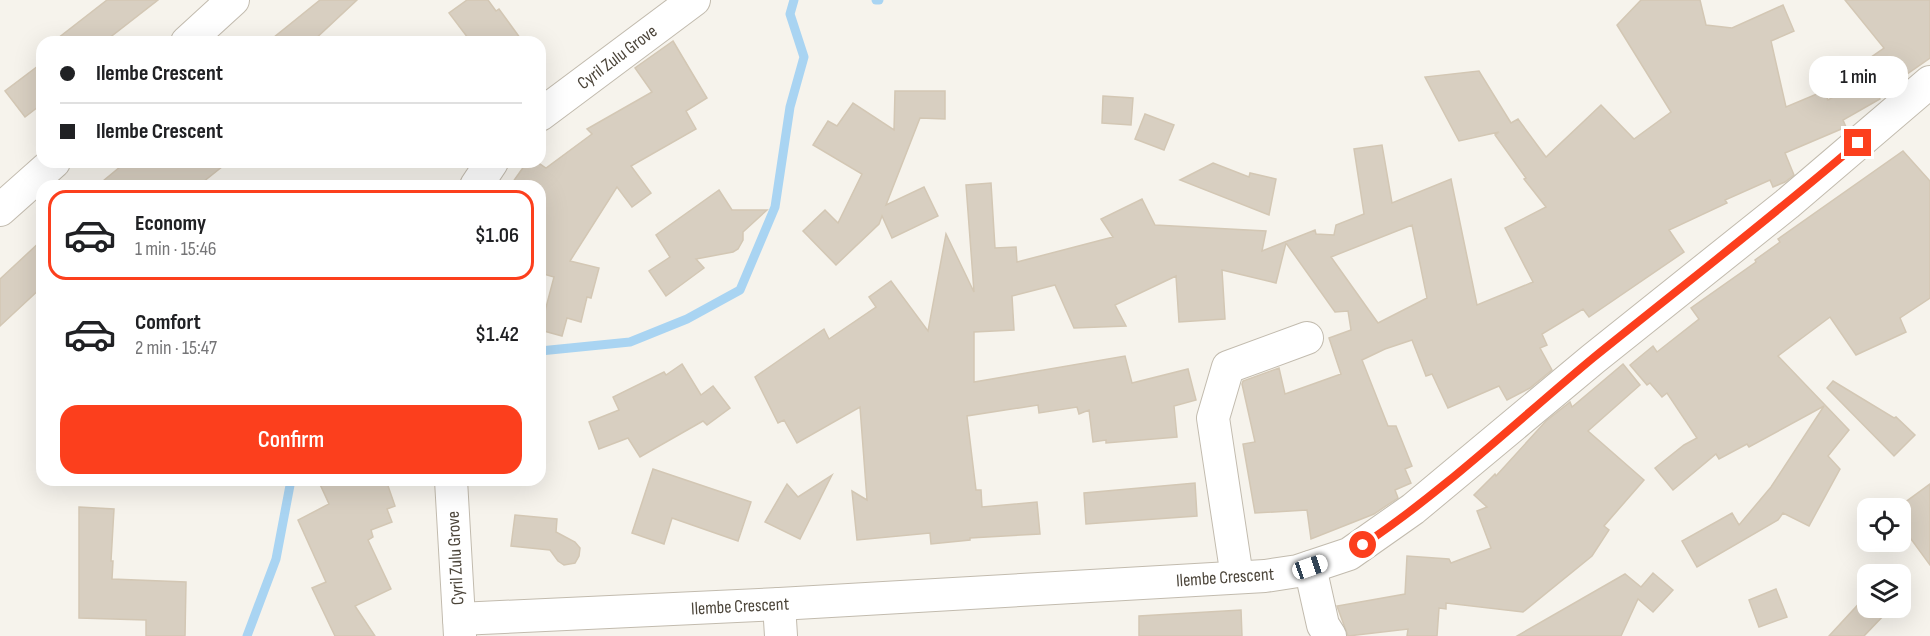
<!DOCTYPE html>
<html lang="en">
<head>
<meta charset="utf-8">
<style>
	body { margin:0; font-family:"Sofia Sans Condensed",sans-serif; background:#f6f6f6; color:#202124; height:100vh; display:flex; flex-direction:column; font-size:22px; white-space:nowrap }
	* { box-sizing:border-box; margin:0 }
	p { font-size:20px; color:#757577 }
	.icon { flex:none; width:33px; height:33px; fill:none; stroke:currentColor; stroke-width:2; stroke-linecap:round; stroke-linejoin:round }
	.map { position:relative; flex:1; overflow:hidden }
	.side { position:absolute; left:36px; top:180px; width:510px; height:306px; display:flex; flex-direction:column; background:#fff; border-radius:18px; box-shadow:0 6px 24px #0002 }
	.side>* { flex:none }
	.guide { position:absolute; left:36px; top:36px; width:510px; height:132px; border-radius:18px; box-shadow:0 6px 24px #0002; display:grid; align-content:center; height:132px; padding:0 24px; background:#fff }
	.buttons { position:absolute; left:1857px; top:498px; display:grid; gap:12px }
	.buttons a { display:grid; place-items:center; width:54px; height:54px; border-radius:12px; background:#fff; box-shadow:0 6px 24px #0002; font-size:30px }
	.end { position:absolute; width:27px; height:27px; margin:-14px; border:8px solid #fc3f1d; background:#fff; box-shadow:0 0 0 3px #fff }
	.from { border-radius:50% }
	.bubble { position:absolute; height:42px; border-radius:18px; background:#fff; box-shadow:0 6px 24px #0002; font-size:20px; font-weight:600; line-height:42px; text-align:center }
	.car { position:absolute; width:18px; height:36px; margin:-18px -9px; border-radius:8px; box-shadow:0 0 4px 2px #0007; background:linear-gradient(#fff 24%,#345 0 40%,#fff 0 76%,#345 0 86%,#fff 0) }
	.guide b { display:flex; align-items:center; gap:21px; height:57px; font-size:22px }
	.guide b+b { border-top:2px solid #e0e0e0 }
	.guide i { width:15px; height:15px; background:#202124 }
	ul { padding:10px 0 0; list-style:none }
	li { display:flex; align-items:center; gap:18px; height:90px; margin:0 12px 9px; padding:0 12px; border:3px solid transparent; border-radius:18px }
	li div { flex:1 }
	li b { display:block; font-size:22px }
	li em { font-style:normal; font-weight:600 }
	li.on { border-color:#fc3f1d }
	li>.icon { width:54px; height:54px; stroke-width:1.5 }
	.action { display:flex; gap:12px; margin-top:auto; padding:12px 24px }
	.action a { flex:1; height:69px; border-radius:18px; background:#fc3f1d; color:#fff; font-size:24px; font-weight:600; line-height:69px; text-align:center }
	.map>svg:first-child { display:block }
</style>
</head>
<body>
<div class="map">
<svg width="1930" height="636" viewBox="0 0 1930 636">
	<rect width="100%" height="100%" fill="#f6f3ec"/>
	<g fill="none" stroke-linecap="round" stroke-linejoin="round">
		<g stroke="#a9d4f2" stroke-width="9">
			<path d="M876,0h3"/>
			<path d="M540,351l90,-9 57,-23 53,-29 35,-83 15,-100 14,-50 -14,-43 4,-14"/>
			<path d="M247,636l29,-77 15,-79"/>
		</g>
	</g>
	<g fill="#d8cfc1" stroke="#d3c7b4" stroke-width="1.5" fill-rule="evenodd">
		<path d="M107,0h51l-54,42h-51z"/>
		<path d="M320,0h37l-45,42h-44z"/>
		<path d="M467,0h21l8,11 3,-2 24,33h-52l-22,-29z"/>
		<path d="M1641,0h59l6,25 26,3 51,-23 11,26 -23,10 15,66 38,-16 4,9 40,-22 12,21 -37,21 3,7 -61,26 9,22 -9,7 -12,5 -3,-7 -45,20 2,3 -58,27 15,22 -95,65 -6,-8 -41,25 5,11 -7,3 12,22 -22,18 -23,12 -8,-14 -51,22 -16,-34 -6,2 -14,-36 -27,9 -23,11 26,66h8l16,40 -7,3 6,14 -16,7 3,8 -24,16 -63,25 -4,-29 -52,3 -12,-69 12,-2 -13,-58 1,-3 36,-13 6,26 56,-20 -12,-36 22,-8 -3,-19 -13,1 -49,-69 -10,40 -54,-13 3,49 -46,3 -3,-46 -61,29 11,21 -52,2 -19,-43 -43,11 2,34 -40,2v50l151,-26 7,27 56,-14 8,31 -22,6 3,31 -71,6v-3l-13,2 -4,-32 -10,4 -2,-7 -38,6 -1,-8 -71,11 9,74h5l1,17 55,-5 3,32 -70,4v2l-39,4 -1,-11 -73,7 -5,-49 15,9 -7,-93 -63,36 -13,-23 -6,3 -23,-46 69,-48 5,10 47,-32 -7,-10 22,-16 37,50 18,-97 28,58 -8,-107 25,-2 4,65 21,-1 1,15 96,-25 -12,-18 41,-20 13,26 111,6 -4,20 53,-21 1,4 18,1 2,-10 28,-11 -10,-65 28,-4 10,58 59,-24 26,126 56,-23 -28,-54 41,-21 -22,-28 2,-1 -31,-43 4,-3 -40,9 -34,-64 54,-6 32,52 7,-4 28,38 55,-52 33,34 37,-27 -54,-87zM1412,225l15,73 -49,25 -47,-66z"/>
		<path d="M1845,0h85v58l-43,30 -20,-28 17,-12z"/>
		<path d="M673,41l34,57 -21,13 10,18 -65,37 20,27 -19,14 -15,-20 -47,74 29,7 -8,30 -4,-1 -6,25 -14,-4 -5,18 -22,-6 14,-53 -14,-4v-87h-30l17,-24h10l9,6 46,-34 -5,-5 65,-37 -17,-24z"/>
		<path d="M42,63v41l-17,13 -20,-26z"/>
		<path d="M895,91h50v28l-25,-1 -34,87 38,-18 14,29 -46,22 -10,-22 -3,8 -43,41 -33,-34 22,-21 13,13 24,-49 -49,-29 15,-24 9,5 16,-23 41,27z"/>
		<path d="M1103,96l30,2 -2,27 -29,-2z"/>
		<path d="M1145,114l29,11 -10,25 -29,-11z"/>
		<path d="M1903,151l27,30v117l-30,20 6,14 -50,23 -26,-38 -52,39 71,74 -21,26 12,13 -31,57 -26,-13 -5,7 -81,47 -15,-26 50,-28 7,12 32,-38 53,-81 -75,41 -2,-3 -28,15 -3,-5 -43,36 -18,-22 29,-23 13,-7 -30,-45 -5,4 -12,-14 -3,2 -17,-20 23,-19 4,6 42,-33 -8,-11 65,-46 -1,-2 25,-18 -2,-3z"/>
		<path d="M126,162h102l-30,24h-101z"/>
		<path d="M1213,163l36,14 1,-4 26,6 -7,36 -89,-35z"/>
		<path d="M719,190l13,20h35l-24,22v8l-5,9 -5,3 -37,7 8,9 -38,28 -17,-25 21,-14 -14,-22z"/>
		<path d="M42,240v47l-42,39v-47z"/>
		<path d="M682,364l19,31 12,-9 17,22 -23,17 -4,-4 -63,36 -12,-19 -29,11 -10,-27 30,-12 -6,-13 51,-25 2,3z"/>
		<path d="M1623,364l17,21 -52,46 56,49 -40,46 5,4 -17,26 -69,56 -77,-9v6l-7,-1 -2,28h-30l1,-7 -60,7 -11,-30 68,-12 2,-38 42,3 2,4 40,-15 -14,-37 10,-4 -13,-12 21,-21 1,2 50,-55 24,-19 2,5z"/>
		<path d="M1833,381l61,37 2,-1 19,18 -21,21 -67,-68z"/>
		<path d="M653,469l98,33 -13,39 -66,-23 -8,26 -32,-11z"/>
		<path d="M832,475l-32,64 -35,-17 22,-38 11,13z"/>
		<path d="M318,480h68l9,26 -8,3 5,13 -21,8 2,7 -5,3 23,49 -36,17 20,30h-40l-23,-48 14,-6 -28,-62 31,-16z"/>
		<path d="M1195,483l2,33 -111,8 -2,-31z"/>
		<path d="M1930,484v81l-30,-41v-18z"/>
		<path d="M79,507l35,2 -3,52h2l-1,18 74,3 -1,54h-39v-16l-67,-2z"/>
		<path d="M515,515l42,4 -1,13 19,10 5,6 -1,8 -4,7 -11,2 -6,-4 -8,-11 -39,-4z"/>
		<path d="M1653,573l20,17 -20,22 -15,-13 -17,37h-104l108,-62 16,13z"/>
		<path d="M1776,589l11,28 -28,10 -10,-27z"/>
		<path d="M1866,596l2,12h10l7,6 -21,22h-35z"/>
		<path d="M1241,610l1,26h-103v-20z"/>
	</g>
	<g fill="none" stroke-linecap="round" stroke-linejoin="round">
		<defs>
			<g id="minor">
				<path d="M187,42l46,-42"/>
				<path d="M540,115l154,-115"/>
				<path d="M476,186l16,-24"/>
				<path d="M0,210l54,-48"/>
				<path d="M451,480l9,156"/>
				<path d="M1310,567l13,58 7,11"/>
				<path d="M1237,577l-24,-159 15,-51 79,-29"/>
				<path d="M779,604l2,32"/>
				<path d="M459,619l320,-15 486,-28 33,-5 51,-17 64,-45 180,-150 194,-155 143,-122"/>
			</g>
		</defs>
		<use href="#minor" stroke="#c2bbae" stroke-width="34"/>
		<use href="#minor" stroke="#fff" stroke-width="32"/>
	</g>
	<g fill="none" stroke-linecap="round" stroke-linejoin="round">
		<path stroke="#fc3f1d" stroke-width="8" d="M1363,545c82,-55 154,-124 230,-187 88,-71 179,-141 265,-215"/>
	</g>
	<g text-anchor="middle" stroke-width="5" stroke-linejoin="round" paint-order="stroke">
		<g font-size="18" fill="#4b4439" stroke="#fff">
			<text transform="translate(617 57) rotate(-37)" y="6">Cyril Zulu Grove</text>
			<text transform="translate(455 558) rotate(-93)" y="6">Cyril Zulu Grove</text>
			<text transform="translate(1225 577) rotate(-4)" y="6">Ilembe Crescent</text>
			<text transform="translate(740 606) rotate(-3)" y="6">Ilembe Crescent</text>
		</g>
	</g>
</svg>
<div class="buttons">
<a><svg class="icon" aria-label="locate" viewBox="0 0 24 24"><circle cx="12" cy="12" r="6"/><path d="M12 2v4M12 18v4M2 12h4M18 12h4"/></svg></a>
<a><svg class="icon" aria-label="layers" viewBox="0 0 24 24"><path d="M12 4l9 5-9 5-9-5zM3 14l9 5 9-5"/></svg></a>
</div>
<i class="end from" style="left:1363px;top:545px"></i>
<i class="end" style="left:1858px;top:143px"></i>
<div class="bubble" style="left:1809px;top:56px;width:99px">1 min</div>
<i class="car" style="left:1310px;top:567px;rotate:71deg"></i>
<div class="guide">
<b><i class="from"></i>Ilembe Crescent</b>
<b><i></i>Ilembe Crescent</b>
</div>
<section class="side">
<ul>
<li class="on"><svg class="icon" aria-label="car" viewBox="0 0 24 24"><path d="M5 17H2v-5l4-1 3-4h7l3 4 3 1v5h-3M9 17h6M6 11h13"/><circle cx="7" cy="17" r="2"/><circle cx="17" cy="17" r="2"/></svg><div><b>Economy</b><p>1 min · 15:46</p></div><em>$1.06</em></li>
<li><svg class="icon" aria-label="car" viewBox="0 0 24 24"><path d="M5 17H2v-5l4-1 3-4h7l3 4 3 1v5h-3M9 17h6M6 11h13"/><circle cx="7" cy="17" r="2"/><circle cx="17" cy="17" r="2"/></svg><div><b>Comfort</b><p>2 min · 15:47</p></div><em>$1.42</em></li>
</ul>
<div class="action"><a>Confirm</a></div>
</section>
</div>
</body>
</html>
